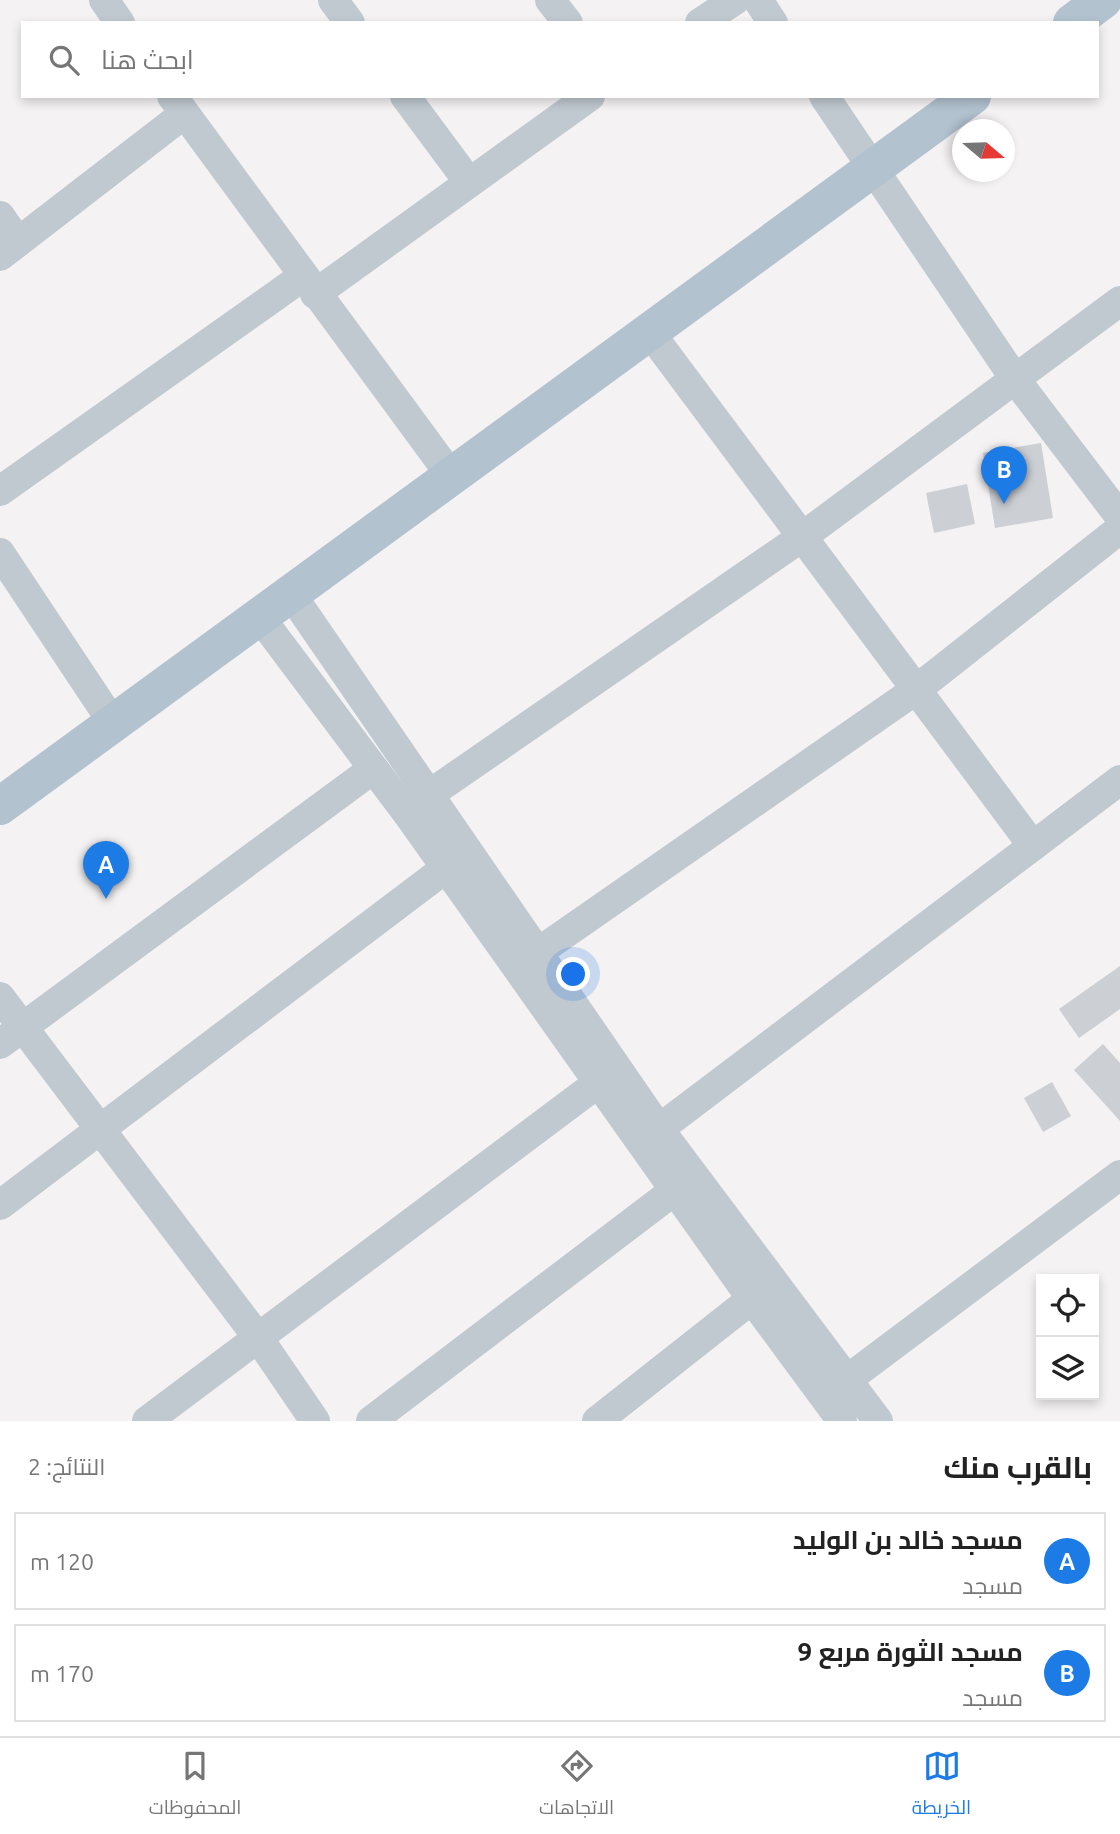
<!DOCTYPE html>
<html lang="ar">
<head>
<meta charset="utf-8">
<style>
	body { margin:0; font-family:Ubuntu,Cairo,sans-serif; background:#f2f2f2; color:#222; direction:rtl }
	.controls { position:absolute; right:21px; bottom:21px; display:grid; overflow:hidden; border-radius:0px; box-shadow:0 4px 10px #0003 }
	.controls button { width:63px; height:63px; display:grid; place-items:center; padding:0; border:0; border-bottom:2px solid #e0e0e0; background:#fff; color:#222; font:35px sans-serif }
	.compass { position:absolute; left:952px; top:119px; width:63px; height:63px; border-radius:50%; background:#fff; box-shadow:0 4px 10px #0003; rotate:109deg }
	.you { position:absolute; left:574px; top:975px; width:24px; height:24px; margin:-18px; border:5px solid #fff; border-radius:50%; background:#1a73e8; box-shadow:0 0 0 10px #1a73e833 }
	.badge { display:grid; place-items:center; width:46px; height:46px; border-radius:50%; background:#1c7be4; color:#fff; font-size:23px; font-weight:700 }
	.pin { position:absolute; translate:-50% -58px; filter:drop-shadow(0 2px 4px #0008) }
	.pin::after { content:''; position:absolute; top:37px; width:24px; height:21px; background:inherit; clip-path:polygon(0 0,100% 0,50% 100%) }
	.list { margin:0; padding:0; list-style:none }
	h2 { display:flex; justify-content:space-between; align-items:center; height:91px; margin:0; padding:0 28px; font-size:30px }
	h2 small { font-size:23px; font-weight:400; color:#767676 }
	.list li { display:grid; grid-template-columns:46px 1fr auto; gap:21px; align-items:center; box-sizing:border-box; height:98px; margin:0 14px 14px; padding:0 14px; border:2px solid #e0e0e0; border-radius:0px }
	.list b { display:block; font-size:26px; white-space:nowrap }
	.list p { margin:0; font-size:23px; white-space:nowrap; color:#767676 }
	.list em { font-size:23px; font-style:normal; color:#767676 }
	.icon { flex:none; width:38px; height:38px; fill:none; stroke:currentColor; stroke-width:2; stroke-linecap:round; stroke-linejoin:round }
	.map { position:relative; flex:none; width:1120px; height:1421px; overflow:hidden; direction:ltr }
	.search { position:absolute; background:#fff; box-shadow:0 4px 10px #0003; left:21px; right:21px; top:21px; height:77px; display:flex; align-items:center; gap:18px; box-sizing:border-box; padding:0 24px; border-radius:0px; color:#767676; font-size:26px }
	.sheet { height:315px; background:#fff }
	nav { display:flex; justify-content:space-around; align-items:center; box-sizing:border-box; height:98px; border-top:2px solid #e0e0e0; background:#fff; font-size:19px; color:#767676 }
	nav a { display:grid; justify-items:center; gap:4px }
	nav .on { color:#1c7be4 }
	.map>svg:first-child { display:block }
	.building { fill:#cccfd4 }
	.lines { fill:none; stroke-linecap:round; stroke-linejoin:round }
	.minor { stroke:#c0c9d0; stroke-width:30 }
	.major { stroke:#b2c2cf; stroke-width:38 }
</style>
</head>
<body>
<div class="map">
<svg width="1120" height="1421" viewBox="0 0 1120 1421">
	<rect width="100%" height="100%" fill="#f4f2f2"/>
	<g class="building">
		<path d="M1041,443L1053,518L995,528L983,453Z"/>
		<path d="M967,484L975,524L934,533L926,493Z"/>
		<path d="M1120,966V1009L1079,1038L1059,1009Z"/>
		<path d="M1103,1044L1120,1063V1121L1074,1070Z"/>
		<path d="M1052,1082L1071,1116L1043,1132L1024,1098Z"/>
	</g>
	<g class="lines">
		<g class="minor">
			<path d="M104,0L120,23"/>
			<path d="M333,0L350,23"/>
			<path d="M550,0L568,23"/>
			<path d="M758,0L773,23"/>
			<path d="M700,23L735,0"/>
			<path d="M172,96L452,477"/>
			<path d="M405,96L468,181"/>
			<path d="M824,96L1015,379L1120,517"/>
			<path d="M0,216L18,242"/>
			<path d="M0,256L184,114"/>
			<path d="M315,294L590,96"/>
			<path d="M651,334L1033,846"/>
			<path d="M0,491L302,277"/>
			<path d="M0,553L113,723"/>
			<path d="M291,594L659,1129L878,1421"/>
			<path d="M259,616L410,817L752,1299L842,1421"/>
			<path d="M427,796L802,537L1120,301"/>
			<path d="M537,953L917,689L1120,529"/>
			<path d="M0,997L259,1339L315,1421"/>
			<path d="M0,1044L373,769"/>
			<path d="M659,1129L1120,780"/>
			<path d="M0,1205L446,868"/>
			<path d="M848,1379L1120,1175"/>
			<path d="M147,1421L598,1083"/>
			<path d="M371,1421L675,1190"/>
			<path d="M597,1421L767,1287"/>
		</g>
		<g class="major">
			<path d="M1072,23L1103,0"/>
			<path d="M0,806L972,96"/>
		</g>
	</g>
</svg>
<div class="controls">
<button><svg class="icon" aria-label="locate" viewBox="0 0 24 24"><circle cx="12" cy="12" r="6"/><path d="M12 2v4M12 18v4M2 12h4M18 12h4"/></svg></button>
<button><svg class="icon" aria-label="layers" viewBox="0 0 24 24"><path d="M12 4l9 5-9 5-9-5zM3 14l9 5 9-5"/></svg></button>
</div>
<svg class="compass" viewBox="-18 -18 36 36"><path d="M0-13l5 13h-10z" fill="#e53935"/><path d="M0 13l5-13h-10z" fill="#767676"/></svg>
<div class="you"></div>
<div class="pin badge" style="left:106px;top:899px">A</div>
<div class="pin badge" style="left:1004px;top:504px">B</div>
<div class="search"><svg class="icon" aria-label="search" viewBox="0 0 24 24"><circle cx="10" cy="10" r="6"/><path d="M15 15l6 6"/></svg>ابحث هنا</div>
</div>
<section class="sheet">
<h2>بالقرب منك<small>النتائج: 2</small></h2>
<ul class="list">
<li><span class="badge">A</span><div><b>مسجد خالد بن الوليد</b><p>مسجد</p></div><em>120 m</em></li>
<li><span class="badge">B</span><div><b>مسجد الثورة مربع 9</b><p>مسجد</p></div><em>170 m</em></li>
</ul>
</section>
<nav>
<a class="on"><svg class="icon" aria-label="map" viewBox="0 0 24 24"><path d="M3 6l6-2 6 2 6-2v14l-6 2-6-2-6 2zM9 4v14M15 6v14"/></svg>الخريطة</a>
<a><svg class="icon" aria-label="directions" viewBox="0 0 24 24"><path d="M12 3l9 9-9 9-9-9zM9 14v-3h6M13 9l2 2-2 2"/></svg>الاتجاهات</a>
<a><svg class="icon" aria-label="saved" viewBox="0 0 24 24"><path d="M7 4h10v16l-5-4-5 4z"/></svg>المحفوظات</a>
</nav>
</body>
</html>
